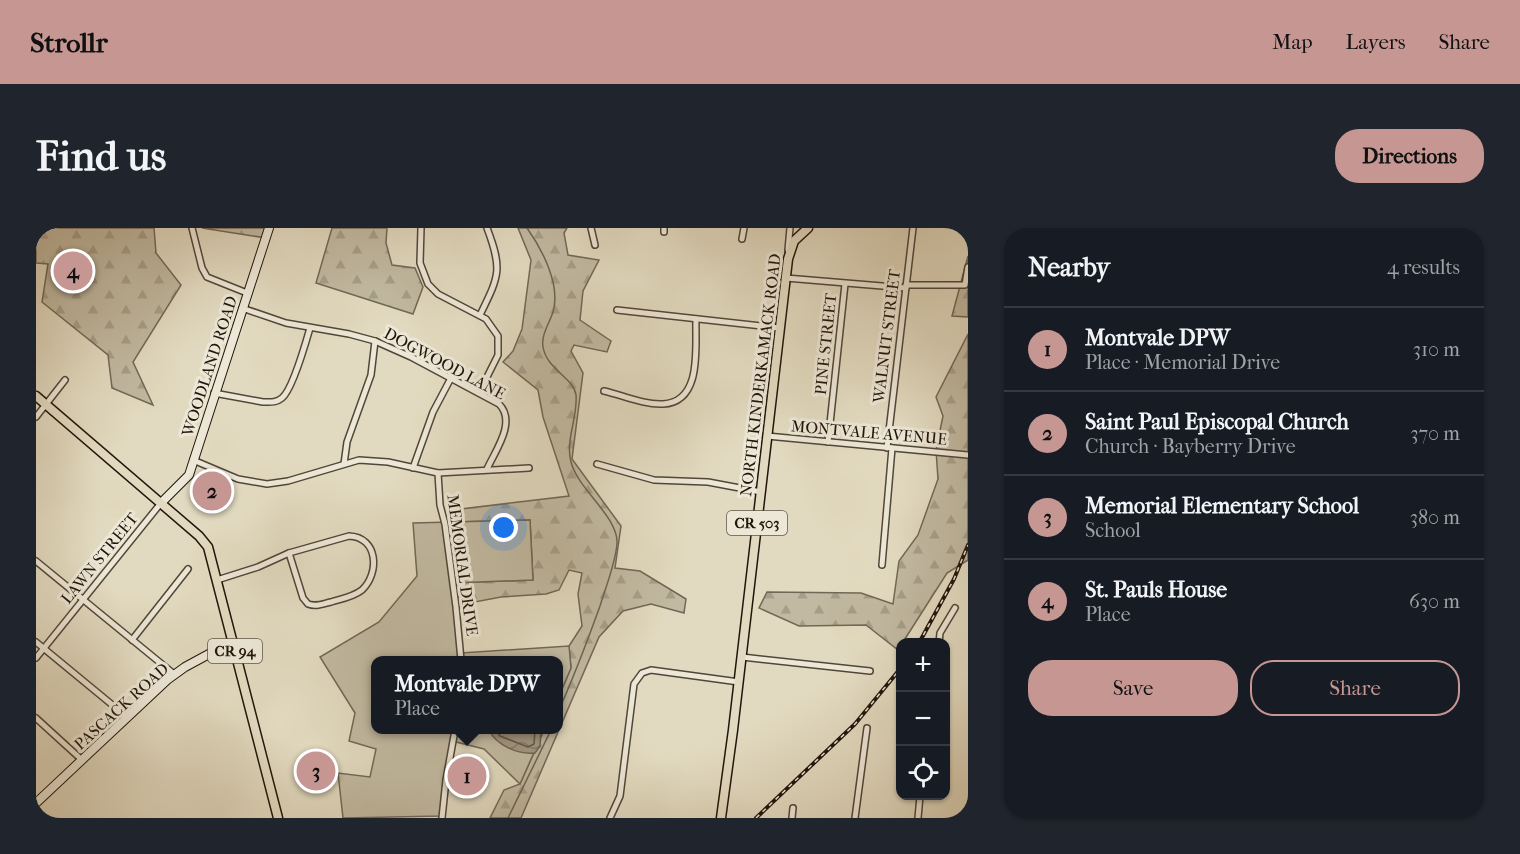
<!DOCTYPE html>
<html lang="en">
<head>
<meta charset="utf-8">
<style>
	body { margin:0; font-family:"IM FELL French Canon",serif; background:#20242c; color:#f1f3f6 }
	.controls { position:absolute; right:18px; bottom:18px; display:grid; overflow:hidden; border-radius:12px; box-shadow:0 2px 4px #0004 }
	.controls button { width:54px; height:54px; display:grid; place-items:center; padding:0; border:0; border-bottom:2px solid #363941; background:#171b24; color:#f1f3f6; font:30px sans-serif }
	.you { position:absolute; left:468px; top:300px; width:21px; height:21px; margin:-15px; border:4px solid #fff; border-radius:50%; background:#1a73e8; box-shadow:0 0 0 9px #1a73e833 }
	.badge { display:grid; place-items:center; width:39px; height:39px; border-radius:50%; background:#c59692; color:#111; font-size:20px; font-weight:700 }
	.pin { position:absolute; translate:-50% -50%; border:3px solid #fff; box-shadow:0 2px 6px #0006 }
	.popup { position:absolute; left:335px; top:428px; width:192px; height:78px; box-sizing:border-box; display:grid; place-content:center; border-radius:12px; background:#171b24; filter:drop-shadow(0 2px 4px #0005); font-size:20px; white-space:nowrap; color:#9ea1a6 }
	.popup b { font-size:22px; color:#f1f3f6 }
	.popup::after { content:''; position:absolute; left:50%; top:100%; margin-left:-12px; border:12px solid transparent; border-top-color:#171b24 }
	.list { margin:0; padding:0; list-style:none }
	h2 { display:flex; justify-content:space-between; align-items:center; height:78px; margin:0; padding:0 24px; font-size:26px }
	h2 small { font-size:20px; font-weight:400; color:#9ea1a6 }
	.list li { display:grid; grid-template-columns:39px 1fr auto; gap:18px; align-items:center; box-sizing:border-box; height:84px; padding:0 24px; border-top:2px solid #363941 }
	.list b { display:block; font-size:22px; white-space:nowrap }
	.list p { margin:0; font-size:20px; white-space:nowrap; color:#9ea1a6 }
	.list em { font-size:20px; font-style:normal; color:#9ea1a6 }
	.actions { display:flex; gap:12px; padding:18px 24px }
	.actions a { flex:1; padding:14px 0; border:2px solid #c59692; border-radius:24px; text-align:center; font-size:21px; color:#c59692 }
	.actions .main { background:#c59692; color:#111 }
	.icon { flex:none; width:33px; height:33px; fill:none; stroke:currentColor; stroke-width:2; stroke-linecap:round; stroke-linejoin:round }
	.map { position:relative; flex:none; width:932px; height:590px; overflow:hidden; border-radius:24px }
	header { display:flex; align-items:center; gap:36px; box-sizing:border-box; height:84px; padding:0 30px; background:#c59692; color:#111 }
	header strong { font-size:28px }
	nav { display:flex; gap:33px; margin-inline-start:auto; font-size:21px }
	.intro { display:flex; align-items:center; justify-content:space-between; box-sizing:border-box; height:144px; padding:0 36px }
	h1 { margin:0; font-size:42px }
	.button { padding:15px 27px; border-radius:24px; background:#c59692; color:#111; font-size:21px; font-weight:700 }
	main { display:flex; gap:36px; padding:0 36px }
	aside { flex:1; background:#171b24; border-radius:24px; box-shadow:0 2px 4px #0004 }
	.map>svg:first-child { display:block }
	.forest { fill:url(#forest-firs); stroke:#726756; stroke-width:1.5 }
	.park { fill:#c1b9a1; stroke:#726756; stroke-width:1.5 }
	.water { fill:url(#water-waves); stroke:#6e6352; stroke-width:1.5 }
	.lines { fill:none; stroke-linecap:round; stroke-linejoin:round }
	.shore { stroke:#625646; stroke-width:1.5 }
	.stream { stroke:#6e6352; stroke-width:1.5 }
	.street-casing { stroke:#524638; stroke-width:8 }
	.secondary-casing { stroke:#22150b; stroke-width:10 }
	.primary-casing { stroke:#22150b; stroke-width:11 }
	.street { stroke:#ece7d6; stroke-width:5 }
	.secondary { stroke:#ece7d6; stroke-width:8 }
	.primary { stroke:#e2dac0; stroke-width:8 }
	.rail-casing { stroke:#22150b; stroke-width:4 }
	.rail { stroke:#ece7d6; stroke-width:1.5; stroke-dasharray:4.5; stroke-linecap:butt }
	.labels { text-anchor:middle; stroke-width:6; stroke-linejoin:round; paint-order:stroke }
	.shield { fill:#ece7d6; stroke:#5f5448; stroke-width:1.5 }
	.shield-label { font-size:15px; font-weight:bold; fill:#22150b }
	.street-label { font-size:16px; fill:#22150b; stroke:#ece7d6 }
</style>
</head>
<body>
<header>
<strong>Strollr</strong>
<nav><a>Map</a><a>Layers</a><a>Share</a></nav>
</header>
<div class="intro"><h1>Find us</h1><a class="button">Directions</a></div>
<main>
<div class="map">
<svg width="932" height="590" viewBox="0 0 932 590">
	<defs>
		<pattern id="forest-firs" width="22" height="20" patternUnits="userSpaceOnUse" patternTransform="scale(1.5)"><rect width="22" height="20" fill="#c1b9a1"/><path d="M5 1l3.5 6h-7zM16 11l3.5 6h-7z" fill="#a69e89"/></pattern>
		<pattern id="water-waves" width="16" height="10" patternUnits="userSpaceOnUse" patternTransform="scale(1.5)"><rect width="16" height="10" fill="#a19782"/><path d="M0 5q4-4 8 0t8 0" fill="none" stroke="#837a69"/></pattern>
	</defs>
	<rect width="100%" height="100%" fill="#e2dac0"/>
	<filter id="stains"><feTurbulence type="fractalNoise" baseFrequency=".00333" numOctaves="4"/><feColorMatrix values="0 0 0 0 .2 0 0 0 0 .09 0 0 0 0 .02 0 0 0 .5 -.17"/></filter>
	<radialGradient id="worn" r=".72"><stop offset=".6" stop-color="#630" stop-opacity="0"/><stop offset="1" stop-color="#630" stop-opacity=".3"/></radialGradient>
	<g class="forest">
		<path d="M0,0H118L120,25L145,57L97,134L117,177L76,160L72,127L6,74L12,36L0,35Z"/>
		<path d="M166,0H234L230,10Z"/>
		<path d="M296,0H351L350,15L356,37L379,40L387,59L377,86L280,55Z"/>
		<path d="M482,0H531L528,5L532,27L563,32L547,63L544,92L575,113L571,124L538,117L535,123L547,145L536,231L585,298L579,340L604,343L650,371L648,385L615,376L587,383L563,409L485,590H454L468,562L484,556L508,502H522L523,468L535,440L533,418L546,398L542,366L546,345L533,342L523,362L510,366L465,369L423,377L418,355L497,352L494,292L419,294L417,282L533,268L507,189L502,162L467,134L477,123L486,101L495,32Z"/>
		<path d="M932,28V89L916,88Z"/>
		<path d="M932,106V332L911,345L867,414L864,415L862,422L830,397L763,398L723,380L731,364L825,365L857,376L863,333L882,307L902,251L900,222L907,188L900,169Z"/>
	</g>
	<path class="park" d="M494,292L497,352L418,355L425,425L533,418L535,440L523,468L522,432H340V502H508L484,556L448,521L416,513L406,588L307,590L302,545L334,549L340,521L313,513L319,485L284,429L343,394L381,348L377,295Z"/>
	<path class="water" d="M453,502H505L504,518L499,525C482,527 460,517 453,502Z"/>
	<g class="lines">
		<path class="shore" d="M460,502L464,508L492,519L498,516L499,502"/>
		<g class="stream">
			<path d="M491,0C506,21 525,57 517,84C513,96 505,107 507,119C511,142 538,150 540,167C542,189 529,213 535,234C542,262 583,289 581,316C579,337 570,358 564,378C551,414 538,449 522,484"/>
			<path d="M472,590L515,502"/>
		</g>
		<g class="street-casing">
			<g id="street">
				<path d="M156,0L166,40L171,49L211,65"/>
				<path d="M385,0L384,35L392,56L402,66L450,91L462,108V127L443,165"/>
				<path d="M555,0L559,17"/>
				<path d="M628,4V0"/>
				<path d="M706,11L708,0"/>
				<path d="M752,22L754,0"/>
				<path d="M750,50L870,60"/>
				<path d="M870,57H929L932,39"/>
				<path d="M206,80L250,95L313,106L339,113L375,129L463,176C481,194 459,223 451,241"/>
				<path d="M581,82L744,100"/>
				<path d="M444,87C463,48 467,42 451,0"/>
				<path d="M568,163C586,167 608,177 627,176C667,174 659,118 660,91"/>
				<path d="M178,165L227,174C234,174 240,175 246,170C256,162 270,114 274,100"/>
				<path d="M0,189L29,152"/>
				<path d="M731,208L932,227"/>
				<path d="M792,214L809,56"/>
				<path d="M851,220L877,0"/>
				<path d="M157,232L202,251L231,256L252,253L323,232L352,234L402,245L493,240"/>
				<path d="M308,236L311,214L335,147L339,113"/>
				<path d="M561,236L618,252L672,254L725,264"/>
				<path d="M377,240L397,184L415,150"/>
				<path d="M402,245L404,277L409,296L420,379L425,432"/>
				<path d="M313,308C342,309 344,345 326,362C317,369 305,371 295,374C286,376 280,379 272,376L267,370L253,325Z"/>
				<path d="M0,333L138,446"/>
				<path d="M846,337L856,220"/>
				<path d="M181,352L222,339L253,325"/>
				<path d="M96,412L152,341"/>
				<path d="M0,414L91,489"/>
				<path d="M903,415L904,405L919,380"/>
				<path d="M706,429L834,443"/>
				<path d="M0,430L125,275"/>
				<path d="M0,490L46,532"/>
				<path d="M406,590L410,552L419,502"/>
				<path d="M574,590L584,568L598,456L606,445L615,442L703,454"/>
				<path d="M756,590L757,580"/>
				<path d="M819,590L831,500"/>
				<path d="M882,590L884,568"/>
			</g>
		</g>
		<g class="secondary-casing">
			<g id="secondary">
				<path d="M125,275L153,247L233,0"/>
				<path d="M0,575L131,452L149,439L197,413"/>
			</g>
		</g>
		<g class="primary-casing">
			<g id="primary">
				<path d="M0,168L163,308L172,319L242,590"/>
				<path d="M685,590L697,502L752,31L758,13L772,0"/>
			</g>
		</g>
		<use href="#street" class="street"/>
		<use href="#secondary" class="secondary"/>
		<use href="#primary" class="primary"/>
		<g class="rail-casing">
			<g id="rail">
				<path d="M883,415L918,351L932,317"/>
				<path d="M720,590L819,496L864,441"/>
			</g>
		</g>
		<use href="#rail" class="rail"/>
	</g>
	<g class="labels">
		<g class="shield">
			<rect x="691" y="283" width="60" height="24" rx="4.5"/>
			<rect x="172" y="411" width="54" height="24" rx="4.5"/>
		</g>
		<g class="shield-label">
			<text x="721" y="300">CR 503</text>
			<text x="199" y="428">CR 94</text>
		</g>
		<g class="street-label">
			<text transform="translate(850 108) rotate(-83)" y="6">WALNUT STREET</text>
			<text transform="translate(789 116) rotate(-84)" y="6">PINE STREET</text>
			<text transform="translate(409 135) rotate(28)" y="6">DOGWOOD LANE</text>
			<text transform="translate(173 138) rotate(-72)" y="6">WOODLAND ROAD</text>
			<text transform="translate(724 147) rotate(-83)" y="6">NORTH KINDERKAMACK ROAD</text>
			<text transform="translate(833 204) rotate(5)" y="6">MONTVALE AVENUE</text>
			<text transform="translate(63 330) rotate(-51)" y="6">LAWN STREET</text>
			<text transform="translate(427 337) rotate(82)" y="6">MEMORIAL DRIVE</text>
			<text transform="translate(85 478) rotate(-42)" y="6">PASCACK ROAD</text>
		</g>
	</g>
	<rect width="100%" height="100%" filter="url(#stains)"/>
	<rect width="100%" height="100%" fill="url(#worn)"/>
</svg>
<div class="controls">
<button>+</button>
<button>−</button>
<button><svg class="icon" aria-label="locate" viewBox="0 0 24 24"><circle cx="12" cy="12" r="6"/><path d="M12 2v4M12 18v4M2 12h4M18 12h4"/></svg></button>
</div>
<div class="you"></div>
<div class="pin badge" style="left:431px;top:548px">1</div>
<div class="popup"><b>Montvale DPW</b>Place</div>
<div class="pin badge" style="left:176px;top:263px">2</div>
<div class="pin badge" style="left:280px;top:543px">3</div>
<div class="pin badge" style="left:37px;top:43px">4</div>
</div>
<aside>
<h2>Nearby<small>4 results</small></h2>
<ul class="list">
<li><span class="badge">1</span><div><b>Montvale DPW</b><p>Place · Memorial Drive</p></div><em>310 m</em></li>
<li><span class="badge">2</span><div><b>Saint Paul Episcopal Church</b><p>Church · Bayberry Drive</p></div><em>370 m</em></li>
<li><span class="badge">3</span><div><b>Memorial Elementary School</b><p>School</p></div><em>380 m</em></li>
<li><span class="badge">4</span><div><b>St. Pauls House</b><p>Place</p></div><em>630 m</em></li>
</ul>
<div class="actions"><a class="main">Save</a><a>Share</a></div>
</aside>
</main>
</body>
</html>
